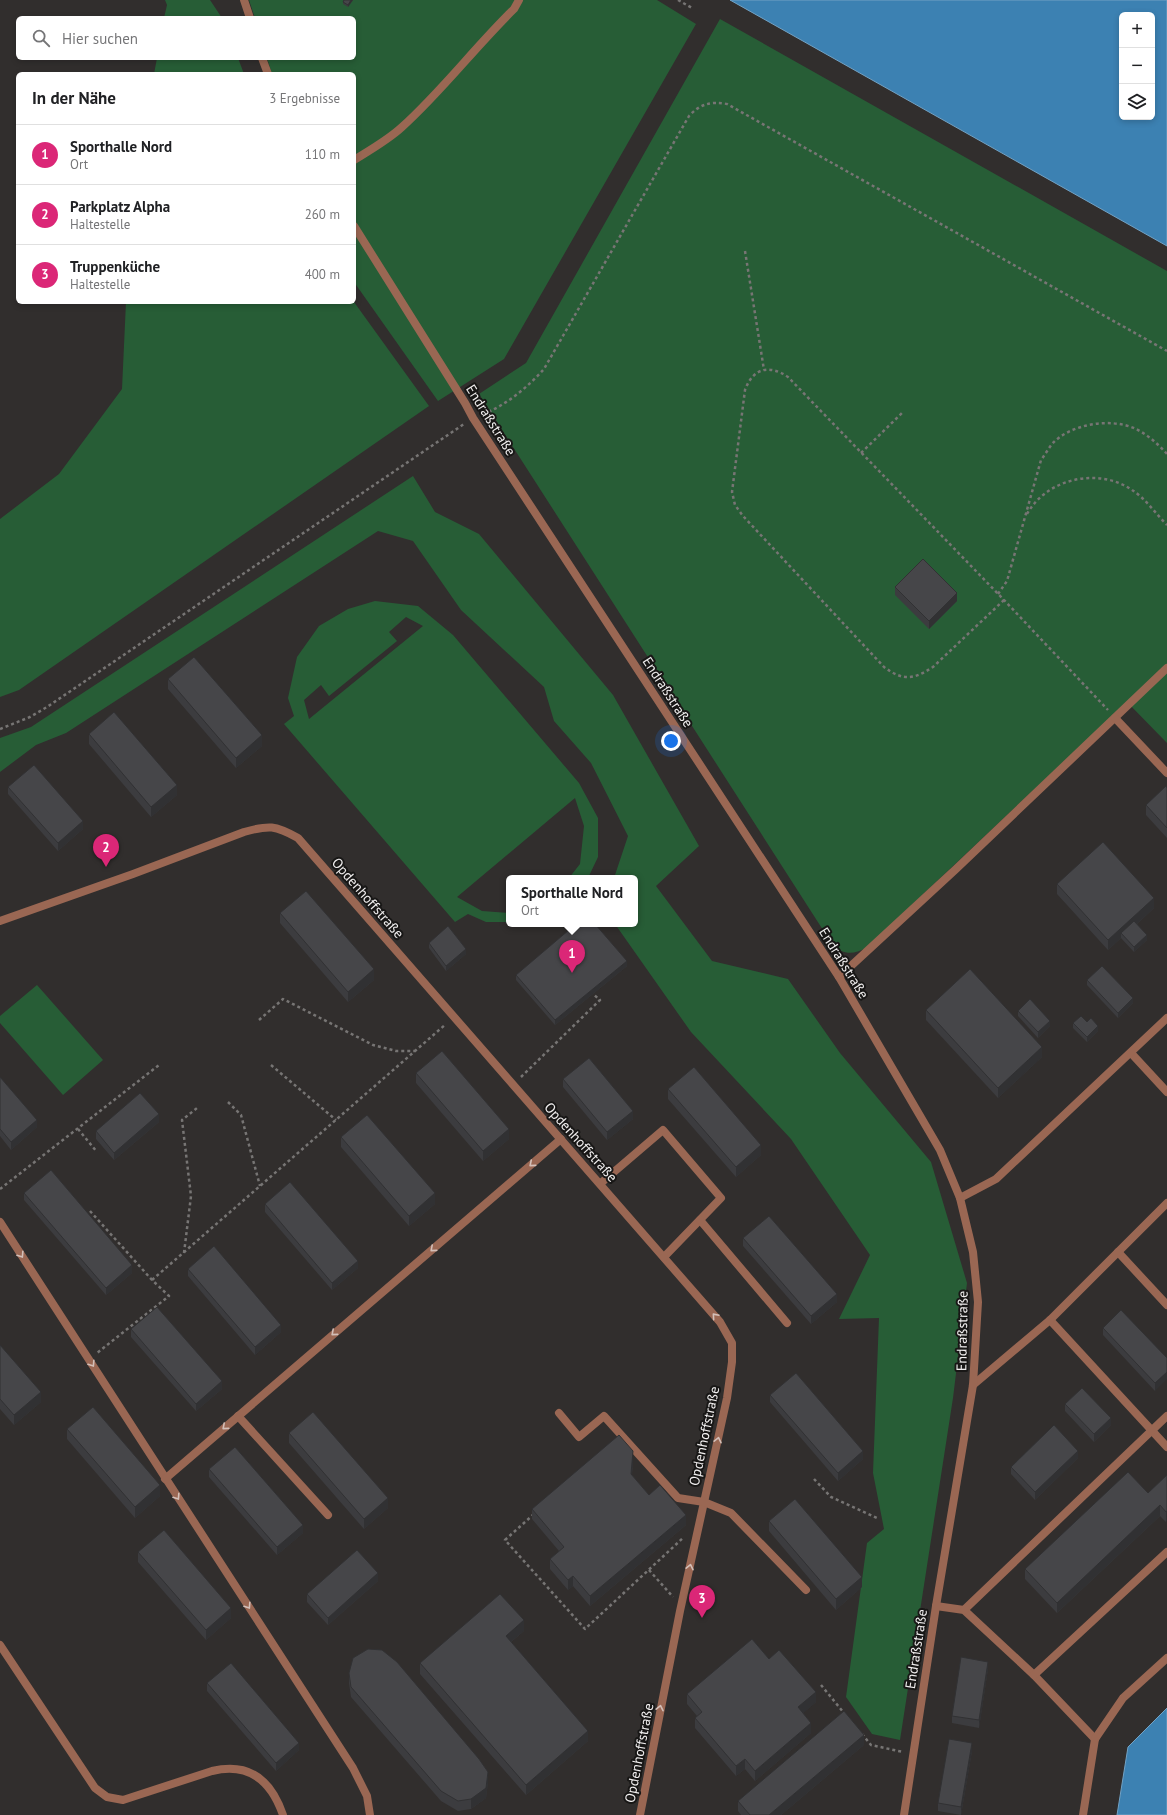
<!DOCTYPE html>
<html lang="de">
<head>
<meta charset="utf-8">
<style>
	body { margin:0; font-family:"PT Sans",sans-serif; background:#f2f2f2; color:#202124 }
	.controls { position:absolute; right:12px; top:12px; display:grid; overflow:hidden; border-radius:6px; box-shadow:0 2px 6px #0003 }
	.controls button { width:36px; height:36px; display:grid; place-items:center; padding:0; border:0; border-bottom:1px solid #e0e0e0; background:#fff; color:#202124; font:20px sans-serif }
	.you { position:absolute; left:671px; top:741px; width:14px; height:14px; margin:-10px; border:3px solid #fff; border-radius:50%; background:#1a73e8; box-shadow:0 0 0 6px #1a73e833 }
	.badge { display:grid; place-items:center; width:26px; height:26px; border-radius:50%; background:#db2777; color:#fff; font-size:13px; font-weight:700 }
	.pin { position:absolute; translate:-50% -33px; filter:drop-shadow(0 1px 2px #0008) }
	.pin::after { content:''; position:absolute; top:21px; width:14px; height:12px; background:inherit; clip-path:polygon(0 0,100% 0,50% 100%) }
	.popup { position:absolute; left:506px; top:875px; width:132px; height:52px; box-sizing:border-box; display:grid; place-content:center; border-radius:6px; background:#fff; filter:drop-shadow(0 1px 3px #0005); font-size:13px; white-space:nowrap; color:#757577 }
	.popup b { font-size:15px; color:#202124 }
	.popup::after { content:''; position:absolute; left:50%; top:100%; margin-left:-8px; border:8px solid transparent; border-top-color:#fff }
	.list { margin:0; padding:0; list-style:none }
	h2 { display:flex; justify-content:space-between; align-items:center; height:52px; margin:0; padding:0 16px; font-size:17px }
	h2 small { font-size:13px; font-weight:400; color:#757577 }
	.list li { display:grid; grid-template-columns:26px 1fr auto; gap:12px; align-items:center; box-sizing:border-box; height:60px; padding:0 16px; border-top:1px solid #e0e0e0 }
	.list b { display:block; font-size:15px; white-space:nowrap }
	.list p { margin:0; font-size:13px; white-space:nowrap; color:#757577 }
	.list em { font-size:13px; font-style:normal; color:#757577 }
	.icon { flex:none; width:22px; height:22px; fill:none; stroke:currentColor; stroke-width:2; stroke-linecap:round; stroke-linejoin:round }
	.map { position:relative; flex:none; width:1167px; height:1815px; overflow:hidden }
	.search { position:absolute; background:#fff; box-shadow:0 2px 6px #0003; left:16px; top:16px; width:340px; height:44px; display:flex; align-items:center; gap:10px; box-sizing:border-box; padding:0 14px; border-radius:6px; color:#757577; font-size:15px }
	.panel { position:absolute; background:#fff; box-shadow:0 2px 6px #0003; left:16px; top:72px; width:340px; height:232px; border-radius:6px }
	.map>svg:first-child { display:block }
	.green { fill:#275d36; fill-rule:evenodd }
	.water { fill:#3c81b2; stroke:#72a2c4; fill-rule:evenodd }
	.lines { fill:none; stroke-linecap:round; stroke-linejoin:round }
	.path { stroke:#777574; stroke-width:2.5; stroke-dasharray:3 3; stroke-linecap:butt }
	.service { stroke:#9a6753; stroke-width:8 }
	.minor { stroke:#9a6753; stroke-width:8 }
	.wall { fill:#3c3c3f }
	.shaded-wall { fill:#313133 }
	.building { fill:#464649; stroke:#313133 }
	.oneway { stroke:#d3bfb8 }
	.labels { text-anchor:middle; stroke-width:4; stroke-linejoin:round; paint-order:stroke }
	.street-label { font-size:14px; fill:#f1efef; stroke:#181716 }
</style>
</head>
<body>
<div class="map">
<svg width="1167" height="1815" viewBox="0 0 1167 1815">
	<rect width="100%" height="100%" fill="#312e2d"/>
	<g class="green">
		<path d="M165,0H210L222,18H164L167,5Z"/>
		<path d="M249,0H657L696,24L504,359L438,401L354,282V74H272L267,58H354V18H255Z"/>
		<path d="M720,19L1167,271V743L1127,702L866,948C853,955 843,955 832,944L479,394L526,363Z"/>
		<path d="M157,58H238L244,74H154Z"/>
		<path d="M126,302H354L429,406L19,690L0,697V519L59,474L122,389Z"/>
		<path d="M413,476L435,512L479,534L613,695L699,846L656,886L712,961L788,979L840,1053L931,1162L967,1283L953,1398L900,1740L872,1734L846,1697L867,1543L884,1529L873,1473L879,1318L839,1319L870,1255L791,1139L691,1032L615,924H635V878H614L628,836L591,763L554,721L544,687L461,610L413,541L378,531L66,733L36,745L0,772V738L31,727Z"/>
		<path d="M375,601L418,606L453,635L579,783L598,818V857L588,878H569L580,864L584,826L575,798L457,897L482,911L509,913V922H486L468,914L455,922L284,724L294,716L288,698L297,657L319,626L348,609ZM406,617L423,626L309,719L304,700L321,685L329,696L397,641L389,632Z"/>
		<path d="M37,985L103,1060L63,1095L0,1023V1016Z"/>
	</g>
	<g class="water">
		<path d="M730,0H1167V246ZM1122,15H1152V117H1122Z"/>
		<path d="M1167,1708V1815H1117L1128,1747Z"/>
	</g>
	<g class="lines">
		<g class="path">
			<path d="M678,0L692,8"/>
			<path d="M745,251L764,370"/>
			<path d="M483,414C505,406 528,387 544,369L689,116C700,104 711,101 727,104L1167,351"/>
			<path d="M861,453L902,413"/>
			<path d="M1027,514C1047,478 1099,467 1132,490C1145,498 1156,514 1167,525"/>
			<path d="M998,594L1007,581L1041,460C1045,455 1048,449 1052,444C1070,424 1111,417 1136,429C1148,435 1158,444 1167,454"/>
			<path d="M1004,600L933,667C913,680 903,681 884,667L743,516L735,505L732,492L745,390C753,368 769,364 788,377L1004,600L1108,710"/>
			<path d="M0,729L30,717L47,707L464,424"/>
			<path d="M259,1020L283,999L373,1045L396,1051H415"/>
			<path d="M271,1065L336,1120"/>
			<path d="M521,1077L600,1000L593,994"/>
			<path d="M228,1102L241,1115L260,1186"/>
			<path d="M78,1129L97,1152"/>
			<path d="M0,1189L159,1065"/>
			<path d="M90,1211L152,1280L169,1296L97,1353"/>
			<path d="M184,1253L191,1196L182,1120L197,1108"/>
			<path d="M152,1280L446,1024"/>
			<path d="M814,1479L831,1497L877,1518"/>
			<path d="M534,1514L505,1540L585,1629L684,1537"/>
			<path d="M649,1570L673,1597"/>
			<path d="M821,1685L844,1713"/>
			<path d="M862,1734L871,1745L903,1752"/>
		</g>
		<g class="service">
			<path d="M244,0L250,18"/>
			<path d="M262,58L268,74"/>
			<path d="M354,160C370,150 388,140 402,127C442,91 475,47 514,9L519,0"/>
			<path d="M354,226L465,403L473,418L839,977L956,869L1167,668"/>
			<path d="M1115,718L1167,773"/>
			<path d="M0,921L133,874L244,832C269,825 275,825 298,838L720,1322L732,1343V1362L727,1398L680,1611L640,1815"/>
			<path d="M1131,1053L1167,1092"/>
			<path d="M601,1183L663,1130L721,1198L664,1257"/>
			<path d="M960,1198L996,1179L1167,1018"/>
			<path d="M700,1220L787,1323"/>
			<path d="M0,1222L353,1768L367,1796L370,1815"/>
			<path d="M1118,1252L1167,1305"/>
			<path d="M1050,1320L1167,1447"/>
			<path d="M973,1385L1050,1320L1167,1203"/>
			<path d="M559,1413L579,1437L604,1416L678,1498L704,1502L731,1513L806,1590"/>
			<path d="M238,1416L328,1515"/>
			<path d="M165,1479L561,1139"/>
			<path d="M936,1606L964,1610L1034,1675L1095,1739"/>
			<path d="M964,1610L1167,1416"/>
			<path d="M0,1645L95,1788L107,1797L123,1800L212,1771C249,1762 271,1780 283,1815"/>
			<path d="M1034,1675L1167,1552"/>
			<path d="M1083,1815L1095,1739L1123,1698L1167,1658"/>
		</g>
		<path class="minor" d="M839,977L940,1150L960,1198L973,1252L978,1302L973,1385L936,1606L904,1815"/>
	</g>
	<g class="wall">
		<path d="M353,0L348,7L343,4V2Z"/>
		<path d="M895,587L957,601L929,629L895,595Z"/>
		<path d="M168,679L262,746L236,768L168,689Z"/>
		<path d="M89,734L177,795L151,817L89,744Z"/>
		<path d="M8,787L83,829L58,851L8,794Z"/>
		<path d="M1167,788V838L1146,815V805Z"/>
		<path d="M1057,884L1154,908L1137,924L1147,940L1134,952L1121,938L1108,950L1057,894Z"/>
		<path d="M280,913L374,980L348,1002L280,923Z"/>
		<path d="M429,943L466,954L446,971L429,948Z"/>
		<path d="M627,966L555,1025L516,980V975Z"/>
		<path d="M1087,980L1133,1003L1118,1018L1087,985Z"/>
		<path d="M926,1010L1042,1057L998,1098L926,1020Z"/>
		<path d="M1018,1011L1050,1026L1038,1038L1018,1016Z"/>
		<path d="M1073,1023L1098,1031L1087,1042L1073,1028Z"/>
		<path d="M416,1073L509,1139L483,1161L416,1083Z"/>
		<path d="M0,1077L37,1127L11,1150L0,1136Z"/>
		<path d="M563,1079L633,1119L607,1140L563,1087Z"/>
		<path d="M668,1089L761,1155L736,1177L668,1099Z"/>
		<path d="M159,1122L114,1160L96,1139V1131Z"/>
		<path d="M341,1137L435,1204L409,1226L341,1147Z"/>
		<path d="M24,1193L132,1273L106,1295L24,1200Z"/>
		<path d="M265,1204L358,1268L332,1290L265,1212Z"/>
		<path d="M743,1238L837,1302L811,1324L743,1246Z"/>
		<path d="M188,1269L281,1332L255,1355L188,1276Z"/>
		<path d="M1103,1328L1167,1358L1155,1391L1103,1335Z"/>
		<path d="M131,1329L222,1389L196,1411L131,1337Z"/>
		<path d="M0,1345L41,1402L14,1425L0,1409Z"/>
		<path d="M770,1395L863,1459L838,1481L770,1402Z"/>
		<path d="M1065,1404L1111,1425L1094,1442L1065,1411Z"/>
		<path d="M67,1429L160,1496L135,1518L67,1439Z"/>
		<path d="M289,1433L388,1508L364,1529L289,1443Z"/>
		<path d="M1078,1458L1035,1500L1011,1474V1467Z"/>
		<path d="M633,1462L632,1475L649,1495L686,1525L590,1606L573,1586L568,1590L550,1569V1559L559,1551L532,1519V1509Z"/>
		<path d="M209,1469L303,1533L277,1555L209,1477Z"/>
		<path d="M1167,1475L1166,1522L1160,1516L1057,1613L1025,1579V1569L1148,1493Z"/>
		<path d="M769,1521L862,1587L836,1610L769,1531Z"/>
		<path d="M138,1552L231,1618L206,1640L138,1562Z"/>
		<path d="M378,1581L328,1625L307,1602V1594Z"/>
		<path d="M524,1631L511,1642L588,1741L526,1795L420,1674V1663Z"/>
		<path d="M769,1659L816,1702L803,1713L811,1733L755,1781L745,1769L736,1776L695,1728V1718L697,1716L687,1704V1694Z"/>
		<path d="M988,1669L979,1728L952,1723V1716Z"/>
		<path d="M349,1673L488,1782L486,1798L471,1809L458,1811L441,1801L351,1697L349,1683Z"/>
		<path d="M207,1683L299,1750L276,1771L207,1691Z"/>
		<path d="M864,1745L781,1815H741L738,1811V1801Z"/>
		<path d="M972,1751L961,1815L938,1811V1803Z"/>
	</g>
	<g class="shaded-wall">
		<path d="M351,0H353L348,7V5Z"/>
		<path d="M957,593V601L929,629V621Z"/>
		<path d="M262,735V746L236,768V758Z"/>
		<path d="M177,785V795L151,817V807Z"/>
		<path d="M83,821V829L58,851V843Z"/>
		<path d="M1154,898V908L1124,936L1121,933V938L1108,950V940Z"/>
		<path d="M1147,935V940L1134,952V947Z"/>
		<path d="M466,949V954L446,971V966Z"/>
		<path d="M627,961V966L555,1025V1020Z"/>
		<path d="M374,969V980L348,1002V992Z"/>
		<path d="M1133,998V1003L1118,1018V1013Z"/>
		<path d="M1050,1021V1026L1038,1038V1032Z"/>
		<path d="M1098,1026V1031L1087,1042V1037Z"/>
		<path d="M1042,1047V1057L998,1098V1088Z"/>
		<path d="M633,1111V1119L607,1140V1132Z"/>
		<path d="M159,1114V1122L114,1160V1153Z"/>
		<path d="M37,1120V1127L11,1150V1142Z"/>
		<path d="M509,1129V1139L483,1161V1151Z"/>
		<path d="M761,1145V1155L736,1177V1167Z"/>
		<path d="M435,1193V1204L409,1226V1216Z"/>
		<path d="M358,1261V1268L332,1290V1283Z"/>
		<path d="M132,1265V1273L106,1295V1288Z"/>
		<path d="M837,1294V1302L811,1324V1316Z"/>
		<path d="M281,1325V1332L255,1355V1347Z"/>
		<path d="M1167,1372V1379L1155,1391V1383Z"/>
		<path d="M222,1381V1389L196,1411V1404Z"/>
		<path d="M41,1392V1402L14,1425V1415Z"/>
		<path d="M1111,1418V1425L1094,1442V1434Z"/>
		<path d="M633,1451V1462L631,1484V1474Z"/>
		<path d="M863,1451V1459L838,1481V1473Z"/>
		<path d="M1078,1451V1458L1035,1500V1492Z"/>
		<path d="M160,1485V1496L135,1518V1507Z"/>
		<path d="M388,1498V1508L364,1529V1519Z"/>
		<path d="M1160,1505V1516L1057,1613V1603Z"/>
		<path d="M1167,1511V1521L1166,1522V1512Z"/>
		<path d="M686,1515V1525L590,1606V1596Z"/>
		<path d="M303,1525V1533L277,1555V1547Z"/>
		<path d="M378,1573V1581L328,1625V1618Z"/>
		<path d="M573,1576V1586L568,1590V1580Z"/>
		<path d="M862,1577V1587L836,1610V1599Z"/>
		<path d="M231,1608V1618L206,1640V1630Z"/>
		<path d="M524,1620V1631L506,1646V1636Z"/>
		<path d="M988,1662V1669L979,1728V1720Z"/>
		<path d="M816,1692V1702L798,1718V1707Z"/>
		<path d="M811,1723V1733L755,1781V1771Z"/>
		<path d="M588,1731V1741L526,1795V1785Z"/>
		<path d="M864,1735V1745L781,1815H769Z"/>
		<path d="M299,1743V1750L276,1771V1763Z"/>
		<path d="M972,1743V1751L961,1815V1807Z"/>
		<path d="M745,1759V1769L736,1776V1766Z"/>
		<path d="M488,1772V1782L486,1798L471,1809V1799Z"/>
	</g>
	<g class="building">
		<path d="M344,0H351L348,5L343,2Z"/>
		<path d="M923,559L957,593L929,621L895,587Z"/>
		<path d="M194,657L262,735L236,758L168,679Z"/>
		<path d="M114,712L177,785L151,807L89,734Z"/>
		<path d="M34,765L83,821L58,843L8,787Z"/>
		<path d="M1166,786L1167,788V828L1146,805Z"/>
		<path d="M1103,842L1154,898L1108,940L1057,884Z"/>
		<path d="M306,891L374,969L348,992L280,913Z"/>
		<path d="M1134,921L1147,935L1134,947L1121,933Z"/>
		<path d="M576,924H595L627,961L555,1020L516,975Z"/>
		<path d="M448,926L466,949L446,966L429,943Z"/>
		<path d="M1102,966L1133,998L1118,1013L1087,980Z"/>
		<path d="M970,969L1042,1047L998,1088L926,1010Z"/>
		<path d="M1030,999L1050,1021L1038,1032L1018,1011Z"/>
		<path d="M1081,1016L1087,1022L1091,1018L1098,1026L1087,1037L1073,1023Z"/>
		<path d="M442,1051L509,1129L483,1151L416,1073Z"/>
		<path d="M589,1058L633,1111L607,1132L563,1079Z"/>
		<path d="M694,1067L761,1145L736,1167L668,1089Z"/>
		<path d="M0,1077L37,1120L11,1142L0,1129Z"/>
		<path d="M140,1093L159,1114L114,1153L96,1131Z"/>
		<path d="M367,1115L435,1193L409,1216L341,1137Z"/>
		<path d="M51,1170L132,1265L106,1288L24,1193Z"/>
		<path d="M290,1182L358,1261L332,1283L265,1204Z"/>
		<path d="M769,1216L837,1294L811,1316L743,1238Z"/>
		<path d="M214,1246L281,1325L255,1347L188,1269Z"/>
		<path d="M157,1307L222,1381L196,1404L131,1329Z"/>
		<path d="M1121,1310L1167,1358V1372L1155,1383L1103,1328Z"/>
		<path d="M0,1345L41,1392L14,1415L0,1399Z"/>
		<path d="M796,1373L863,1451L838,1473L770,1395Z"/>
		<path d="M1082,1388L1111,1418L1094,1434L1065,1404Z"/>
		<path d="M93,1407L160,1485L135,1507L67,1429Z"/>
		<path d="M313,1412L388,1498L364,1519L289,1433Z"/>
		<path d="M1054,1425L1078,1451L1035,1492L1011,1467Z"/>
		<path d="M619,1435L633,1451L631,1474L649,1495L660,1485L686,1515L590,1596L573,1576L568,1580L550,1559L564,1547L532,1509Z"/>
		<path d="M235,1447L303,1525L277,1547L209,1469Z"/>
		<path d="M1128,1472L1148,1493L1167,1475V1511L1166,1512L1160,1505L1057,1603L1025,1569Z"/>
		<path d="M795,1499L862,1577L836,1599L769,1521Z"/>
		<path d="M164,1530L231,1608L206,1630L138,1552Z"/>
		<path d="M357,1550L378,1573L328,1618L307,1594Z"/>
		<path d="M500,1594L524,1620L506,1636L588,1731L526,1785L420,1663Z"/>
		<path d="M752,1639L769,1659L779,1650L816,1692L798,1707L811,1723L755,1771L745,1759L736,1766L695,1718L702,1712L687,1694Z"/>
		<path d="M368,1649L382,1650L397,1662L479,1759L488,1772L486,1788L471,1799L458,1801L441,1791L351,1687L349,1673L353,1658Z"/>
		<path d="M961,1657L988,1662L979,1720L952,1716Z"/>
		<path d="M231,1663L299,1743L276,1763L207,1683Z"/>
		<path d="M844,1711L864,1735L769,1815H750L738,1801Z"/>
		<path d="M949,1739L972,1743L961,1807L938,1803Z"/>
	</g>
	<defs><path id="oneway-chevron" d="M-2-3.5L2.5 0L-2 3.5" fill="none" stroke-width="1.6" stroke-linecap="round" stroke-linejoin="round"/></defs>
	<g class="oneway">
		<use href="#oneway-chevron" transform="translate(532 1164) rotate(140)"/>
		<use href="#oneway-chevron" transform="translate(433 1249) rotate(139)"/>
		<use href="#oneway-chevron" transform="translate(21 1255) rotate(57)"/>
		<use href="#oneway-chevron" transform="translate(715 1316) rotate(-131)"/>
		<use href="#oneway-chevron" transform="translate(334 1333) rotate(139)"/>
		<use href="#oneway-chevron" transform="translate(92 1364) rotate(57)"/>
		<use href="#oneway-chevron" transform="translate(225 1427) rotate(139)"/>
		<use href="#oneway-chevron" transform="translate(718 1440) rotate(-78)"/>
		<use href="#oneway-chevron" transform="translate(177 1497) rotate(57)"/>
		<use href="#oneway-chevron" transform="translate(690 1567) rotate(-78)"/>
		<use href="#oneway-chevron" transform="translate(248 1606) rotate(57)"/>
		<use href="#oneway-chevron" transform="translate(660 1708) rotate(-78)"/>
	</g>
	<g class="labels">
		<g class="street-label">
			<text transform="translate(491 420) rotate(58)" y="5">Endraßstraße</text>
			<text transform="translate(668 692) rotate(57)" y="5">Endraßstraße</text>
			<text transform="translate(368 898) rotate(49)" y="5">Opdenhoffstraße</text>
			<text transform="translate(844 963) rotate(58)" y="5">Endraßstraße</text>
			<text transform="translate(581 1142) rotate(48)" y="5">Opdenhoffstraße</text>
			<text transform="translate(962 1331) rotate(-89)" y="5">Endraßstraße</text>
			<text transform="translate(704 1436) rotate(-78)" y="5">Opdenhoffstraße</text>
			<text transform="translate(916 1649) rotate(-81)" y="5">Endraßstraße</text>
			<text transform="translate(639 1753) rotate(-79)" y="5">Opdenhoffstraße</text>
		</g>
	</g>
</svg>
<div class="controls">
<button>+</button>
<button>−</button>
<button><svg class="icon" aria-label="layers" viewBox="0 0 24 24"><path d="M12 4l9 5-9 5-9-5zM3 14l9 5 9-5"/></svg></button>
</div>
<div class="you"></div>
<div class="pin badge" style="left:572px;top:973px">1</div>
<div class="popup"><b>Sporthalle Nord</b>Ort</div>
<div class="pin badge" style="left:106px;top:867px">2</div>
<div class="pin badge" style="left:702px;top:1618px">3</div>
<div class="search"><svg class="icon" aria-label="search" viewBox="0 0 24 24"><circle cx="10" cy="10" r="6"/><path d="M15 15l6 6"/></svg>Hier suchen</div>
<section class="panel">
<h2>In der Nähe<small>3 Ergebnisse</small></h2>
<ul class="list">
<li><span class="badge">1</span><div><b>Sporthalle Nord</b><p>Ort</p></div><em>110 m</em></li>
<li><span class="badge">2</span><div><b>Parkplatz Alpha</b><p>Haltestelle</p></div><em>260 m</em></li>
<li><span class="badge">3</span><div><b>Truppenküche</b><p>Haltestelle</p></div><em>400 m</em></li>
</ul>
</section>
</div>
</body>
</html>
